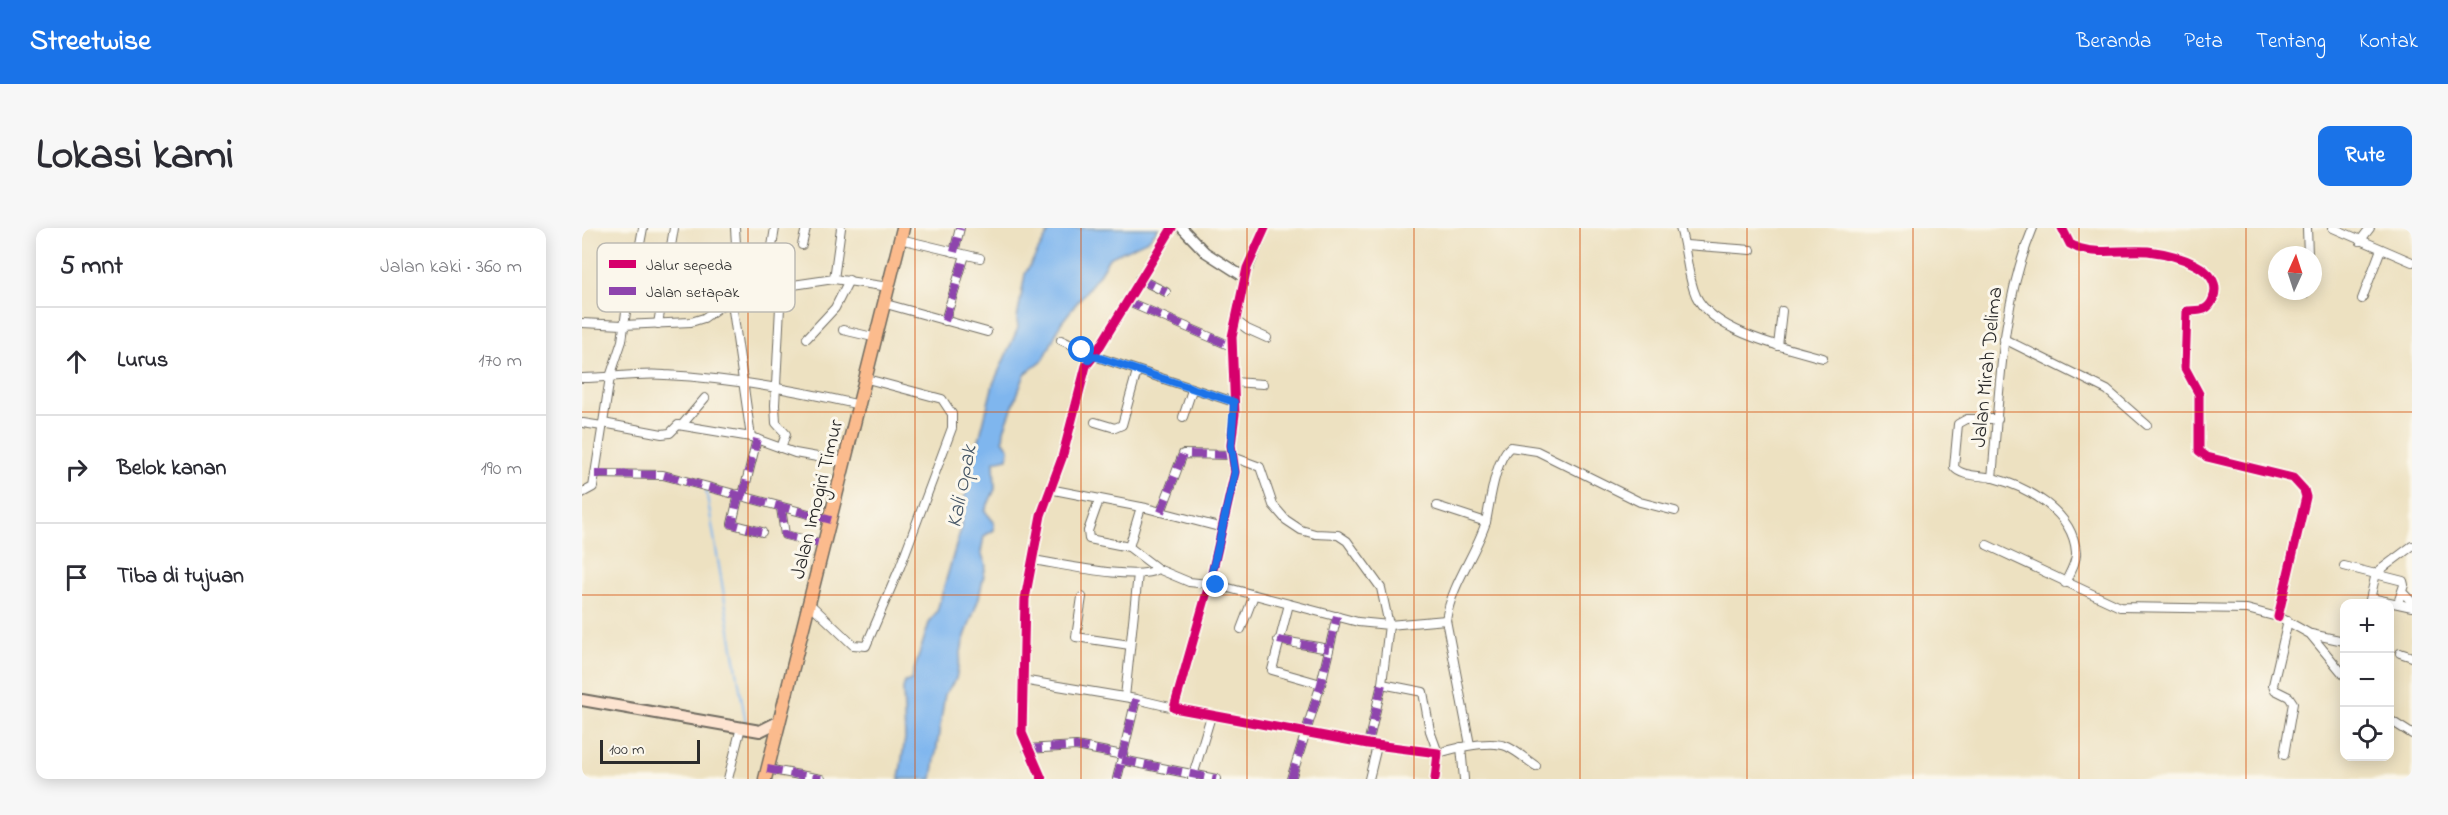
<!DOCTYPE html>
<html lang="id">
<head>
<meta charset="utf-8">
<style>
	body { margin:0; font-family:"Indie Flower",sans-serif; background:#f7f7f7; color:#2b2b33 }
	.controls { position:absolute; right:18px; bottom:18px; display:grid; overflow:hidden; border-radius:12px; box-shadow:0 3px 15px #0003 }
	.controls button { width:54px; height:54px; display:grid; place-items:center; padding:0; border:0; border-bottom:2px solid #e1e1e2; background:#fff; color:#2b2b33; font:30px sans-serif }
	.compass { position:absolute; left:1686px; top:18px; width:54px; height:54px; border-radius:50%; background:#fff; box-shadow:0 3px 15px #0003; rotate:3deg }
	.scale { position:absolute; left:18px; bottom:15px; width:100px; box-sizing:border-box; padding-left:6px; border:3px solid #2b2b2b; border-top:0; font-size:16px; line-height:21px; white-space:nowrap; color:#2b2b2b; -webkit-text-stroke:4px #fbf7ec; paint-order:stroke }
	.stop { position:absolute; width:18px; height:18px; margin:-14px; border:4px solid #1a73e8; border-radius:50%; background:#fff }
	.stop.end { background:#1a73e8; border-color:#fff; box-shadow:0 2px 6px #0008 }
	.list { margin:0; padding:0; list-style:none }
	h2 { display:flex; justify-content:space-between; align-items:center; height:78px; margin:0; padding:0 24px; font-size:26px }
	h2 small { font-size:20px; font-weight:400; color:#7c7c81 }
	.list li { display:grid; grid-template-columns:39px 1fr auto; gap:18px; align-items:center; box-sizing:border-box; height:108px; padding:0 24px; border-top:2px solid #e1e1e2 }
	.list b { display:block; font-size:22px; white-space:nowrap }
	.list em { font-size:20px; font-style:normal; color:#7c7c81 }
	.icon { flex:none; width:33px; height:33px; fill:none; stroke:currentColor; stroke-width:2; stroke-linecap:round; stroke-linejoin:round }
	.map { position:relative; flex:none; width:1830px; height:551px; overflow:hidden; border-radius:12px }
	header { display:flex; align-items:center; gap:36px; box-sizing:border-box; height:84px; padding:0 30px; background:#1a73e8; color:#fff }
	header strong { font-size:28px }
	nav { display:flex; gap:33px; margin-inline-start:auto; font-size:21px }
	.intro { display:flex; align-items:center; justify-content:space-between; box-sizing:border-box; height:144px; padding:0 36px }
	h1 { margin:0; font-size:42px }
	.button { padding:15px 27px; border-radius:12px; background:#1a73e8; color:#fff; font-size:21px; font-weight:700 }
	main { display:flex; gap:36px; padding:0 36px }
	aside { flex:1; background:#fff; border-radius:12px; box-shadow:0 3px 15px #0003 }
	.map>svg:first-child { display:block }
	.water { fill:#7fb6ee; stroke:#55708c; stroke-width:1.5 }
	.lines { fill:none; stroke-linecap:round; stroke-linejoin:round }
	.stream { stroke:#7fb6ee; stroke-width:2 }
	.minor-casing { stroke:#6f6b60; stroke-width:10 }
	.tertiary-casing { stroke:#6f6b60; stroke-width:12 }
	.secondary-casing { stroke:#6f6b60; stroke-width:14 }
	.primary-casing { stroke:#6f6b60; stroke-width:15 }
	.minor { stroke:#fff; stroke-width:8 }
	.tertiary { stroke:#fff; stroke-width:9 }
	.secondary { stroke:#fde4d1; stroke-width:10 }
	.primary { stroke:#fbbb8d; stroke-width:12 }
	.quiet { stroke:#8e44ad; stroke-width:8; stroke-dasharray:15 8; stroke-linecap:butt }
	.cycleway-casing { stroke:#fbf7ec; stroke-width:13 }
	.cycleway { stroke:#d6006c; stroke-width:9 }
	.route { stroke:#1a73e8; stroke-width:8 }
	.grid { fill:none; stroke:#d5540f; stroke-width:1.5; stroke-opacity:0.55 }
	.labels { text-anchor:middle; stroke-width:6; stroke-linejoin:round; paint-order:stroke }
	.street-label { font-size:21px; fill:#2b2b2b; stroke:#fbf7ec }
	.water-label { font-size:22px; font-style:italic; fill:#456; stroke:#fbf7ec }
	.key { fill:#fbf7ec; stroke:#bdbab2; stroke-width:1.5 }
	.key-label { font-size:16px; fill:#2b2b2b }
</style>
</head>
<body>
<header>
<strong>Streetwise</strong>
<nav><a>Beranda</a><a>Peta</a><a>Tentang</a><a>Kontak</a></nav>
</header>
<div class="intro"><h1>Lokasi kami</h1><a class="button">Rute</a></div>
<main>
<aside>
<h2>5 mnt<small>Jalan kaki · 360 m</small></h2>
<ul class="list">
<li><svg class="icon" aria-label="ahead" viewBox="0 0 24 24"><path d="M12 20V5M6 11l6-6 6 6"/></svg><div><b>Lurus</b></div><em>170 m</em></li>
<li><svg class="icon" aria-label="right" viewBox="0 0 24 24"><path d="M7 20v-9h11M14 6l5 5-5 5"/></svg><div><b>Belok kanan</b></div><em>190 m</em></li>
<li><svg class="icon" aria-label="arrive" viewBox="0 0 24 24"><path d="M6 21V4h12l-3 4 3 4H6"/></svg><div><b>Tiba di tujuan</b></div></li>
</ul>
</aside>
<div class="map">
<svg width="1830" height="551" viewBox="0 0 1830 551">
	<rect width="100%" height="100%" fill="#fbf7ec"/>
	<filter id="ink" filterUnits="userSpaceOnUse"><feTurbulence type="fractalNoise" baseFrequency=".0167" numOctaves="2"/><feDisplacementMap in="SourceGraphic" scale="12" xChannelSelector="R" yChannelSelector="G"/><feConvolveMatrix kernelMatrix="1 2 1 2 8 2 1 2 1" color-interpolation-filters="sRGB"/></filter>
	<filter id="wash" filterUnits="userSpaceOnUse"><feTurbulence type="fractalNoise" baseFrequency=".008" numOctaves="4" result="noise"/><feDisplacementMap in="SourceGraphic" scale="24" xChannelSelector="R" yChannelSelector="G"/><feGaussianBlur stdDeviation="1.35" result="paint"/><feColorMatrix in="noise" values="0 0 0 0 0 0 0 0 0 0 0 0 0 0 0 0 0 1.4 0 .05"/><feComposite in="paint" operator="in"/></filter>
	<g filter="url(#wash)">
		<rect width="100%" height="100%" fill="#ede1c1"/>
		<path class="water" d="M469,0H577L566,12L527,30L516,48L479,95L462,131L443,146L422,202L421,212L427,220L426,230L412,233L413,261L403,283L412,294V302L402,308L399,324L404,337L397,370L381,414L374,451L363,466L350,551H317L323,510L321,460L323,454L329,452L347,395L355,383L378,304L383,268L411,156L436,100L435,91L443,46Z"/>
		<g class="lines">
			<path class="stream" d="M124,262L164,496"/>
		</g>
	</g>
	<g filter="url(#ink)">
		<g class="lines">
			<g class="minor-casing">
				<g id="minor">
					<path d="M153,0L157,65"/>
					<path d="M1098,0C1105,22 1105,48 1114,68C1132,105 1205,120 1241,130"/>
					<path d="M1480,0L1488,16L1496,20C1519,27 1543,21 1566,23C1590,26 1644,39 1631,71C1626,84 1617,82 1605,83L1603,140L1617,166V223L1625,229L1711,250L1722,262L1724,269L1696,389"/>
					<path d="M1725,0L1726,27"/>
					<path d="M1751,0L1830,34"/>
					<path d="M318,11L398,30"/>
					<path d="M1778,13L1788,0"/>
					<path d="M220,17L224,0"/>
					<path d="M1104,17L1169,22"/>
					<path d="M372,24L378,0"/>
					<path d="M88,25L154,26"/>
					<path d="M662,49L650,109L653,186L649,217L653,244L629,350L592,480L786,516L856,525L853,551"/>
					<path d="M252,51L259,0"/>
					<path d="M557,51L584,64"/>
					<path d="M51,53L61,0"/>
					<path d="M199,59L193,177L194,195L204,206L199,220"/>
					<path d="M183,61L193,0"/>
					<path d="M1722,66V63"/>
					<path d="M149,68L169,209"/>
					<path d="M1780,71L1799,21"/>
					<path d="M544,73L649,118"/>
					<path d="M304,76L405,104"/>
					<path d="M653,92L665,101L685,110"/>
					<path d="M363,93L383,27"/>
					<path d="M0,95L41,97L109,94L122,90L157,65L252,51L307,59"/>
					<path d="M76,96L92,0"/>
					<path d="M261,102L295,110"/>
					<path d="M225,110L253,80L267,52"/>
					<path d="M1422,111L1525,162L1565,197"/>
					<path d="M479,112L500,122L507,132"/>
					<path d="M1196,118L1200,83"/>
					<path d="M512,128L652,174"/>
					<path d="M0,150C28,150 54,145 83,147C148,150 214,162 278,177"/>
					<path d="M651,154L681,156"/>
					<path d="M601,189L610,162"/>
					<path d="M1416,191H1385L1376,196L1372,239C1379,249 1400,247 1411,250C1446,259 1491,284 1494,324C1495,334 1487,346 1483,355"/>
					<path d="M513,194L533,200L540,197L555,143"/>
					<path d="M1,195L20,198"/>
					<path d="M21,195L28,149L40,113L47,62L51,53L83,52"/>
					<path d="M100,197L123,170"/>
					<path d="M651,229L678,239L691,277L704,292L719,302L733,306L756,307L765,313L799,360L807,397L864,392"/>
					<path d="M13,246L81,247L249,292"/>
					<path d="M1410,250C1418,165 1418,79 1451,0"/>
					<path d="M467,261L564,280L641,300"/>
					<path d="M0,265L11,259L21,195L80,206L88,205L96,197L169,209L213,225L263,234"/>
					<path d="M157,266L150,296L180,304"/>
					<path d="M161,267L175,211"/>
					<path d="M517,272L506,303L507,311L547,319L576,341"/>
					<path d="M855,278L904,294C893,328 870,355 864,392L888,517"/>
					<path d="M199,280L203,307L242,316"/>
					<path d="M579,284L601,226L650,227"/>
					<path d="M904,294C908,274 913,232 928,219L955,223L1058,274L1093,283"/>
					<path d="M1405,317L1538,379L1665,381L1699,390L1728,406L1762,447"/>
					<path d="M547,319L559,279"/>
					<path d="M451,332C478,336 556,354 576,341L607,354L635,357L776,394L807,397L800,456L841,464L848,503L856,525C874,520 909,511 926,519C936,524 945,532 954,538"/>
					<path d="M1762,338L1821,353L1822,357L1816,375"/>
					<path d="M1820,364L1830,374"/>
					<path d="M500,369L494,409L548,417"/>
					<path d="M1789,370L1830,379"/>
					<path d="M228,376L271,417L284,418L318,339L370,200V186L360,171L285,151"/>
					<path d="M707,376L690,442L739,456"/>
					<path d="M1787,376L1794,345L1830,318"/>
					<path d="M659,401L672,367"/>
					<path d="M1729,406L1762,413"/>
					<path d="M696,412L747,421"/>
					<path d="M1818,425L1830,429"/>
					<path d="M440,452L554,471L592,480"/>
					<path d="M543,469L556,346"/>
					<path d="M1808,492L1830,506"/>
					<path d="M786,516L800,456"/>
					<path d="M879,519L882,551"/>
					<path d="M445,521L494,518L541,527"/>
					<path d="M1702,527L1711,475L1707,469L1693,462L1691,457L1706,393"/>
					<path d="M540,532L634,551"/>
					<path d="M185,541L239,551"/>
					<path d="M146,551L159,499"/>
					<path d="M460,551L440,505L443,371L459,287L480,230L504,138L512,128L590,0"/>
					<path d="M535,551L554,471"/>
					<path d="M610,551L629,488"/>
					<path d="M709,551L739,456L755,388"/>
					<path d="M787,551L795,518"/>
				</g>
			</g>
			<g class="tertiary-casing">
				<path id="tertiary" d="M600,0L623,24L662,49L683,0"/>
			</g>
			<g class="secondary-casing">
				<path id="secondary" d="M0,472L178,503L198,493"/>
			</g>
			<g class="primary-casing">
				<path id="primary" d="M183,551L321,0"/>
			</g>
			<use href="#minor" class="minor"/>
			<use href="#tertiary" class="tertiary"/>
			<use href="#secondary" class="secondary"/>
			<use href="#primary" class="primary"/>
			<g class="quiet">
				<path d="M372,24L378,0"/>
				<path d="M557,51L584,64"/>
				<path d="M544,73L649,118"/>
				<path d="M363,93L383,27"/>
				<path d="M13,246L81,247L249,292"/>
				<path d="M157,266L150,296L180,304"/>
				<path d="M161,267L175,211"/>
				<path d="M199,280L203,307L242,316"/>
				<path d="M579,284L601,226L650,227"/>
				<path d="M696,412L747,421"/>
				<path d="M786,516L800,456"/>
				<path d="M445,521L494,518L541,527"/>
				<path d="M540,532L634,551"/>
				<path d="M185,541L239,551"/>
				<path d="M535,551L554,471"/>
				<path d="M709,551L739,456L755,388"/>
			</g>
			<g class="cycleway-casing">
				<g id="cycleway">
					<path d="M683,0L665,40L650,109L653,186L649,217L653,244L629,350L592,480L786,516L856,525L853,551"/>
					<path d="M1480,0L1488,16L1496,20C1519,27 1543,21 1566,23C1590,26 1644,39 1631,71C1626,84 1617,82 1605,83L1603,140L1617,166V223L1625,229L1711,250L1722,262L1724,269L1696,389"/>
					<path d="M460,551L440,505L443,371L459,287L480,230L504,138L512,128L590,0"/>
				</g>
			</g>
			<use href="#cycleway" class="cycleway"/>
		</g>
	</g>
	<g class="lines" filter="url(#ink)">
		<path class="route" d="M500,122L507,132L512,128L652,174L649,218L653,244L627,358L634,357"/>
	</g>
	<path class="grid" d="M166,0V551M333,0V551M499,0V551M665,0V551M832,0V551M998,0V551M1165,0V551M1331,0V551M1497,0V551M1664,0V551M0,184H1830M0,367H1830"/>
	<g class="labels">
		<g class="street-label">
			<text transform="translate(1404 139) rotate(-84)" y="7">Jalan Mirah Delima</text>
			<text transform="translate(234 271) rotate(-76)" y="7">Jalan Imogiri Timur</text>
		</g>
		<g class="water-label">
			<text transform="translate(378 258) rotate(-79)" y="8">Kali Opak</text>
		</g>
	</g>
	<rect x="15" y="15" width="198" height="69" rx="9" class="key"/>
	<rect x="27" y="32" width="27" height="8" fill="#d6006c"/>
	<rect x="27" y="59" width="27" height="8" fill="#8e44ad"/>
	<g class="key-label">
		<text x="64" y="42">Jalur sepeda</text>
		<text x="64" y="69">Jalan setapak</text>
	</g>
</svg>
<div class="controls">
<button>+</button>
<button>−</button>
<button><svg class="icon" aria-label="locate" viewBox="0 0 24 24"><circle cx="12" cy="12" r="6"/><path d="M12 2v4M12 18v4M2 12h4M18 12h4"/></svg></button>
</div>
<svg class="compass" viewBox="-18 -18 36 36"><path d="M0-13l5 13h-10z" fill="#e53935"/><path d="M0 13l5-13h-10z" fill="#7c7c81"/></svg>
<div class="scale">100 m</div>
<div class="stop" style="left:500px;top:122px"></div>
<div class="stop end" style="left:634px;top:357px"></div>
</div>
</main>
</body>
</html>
